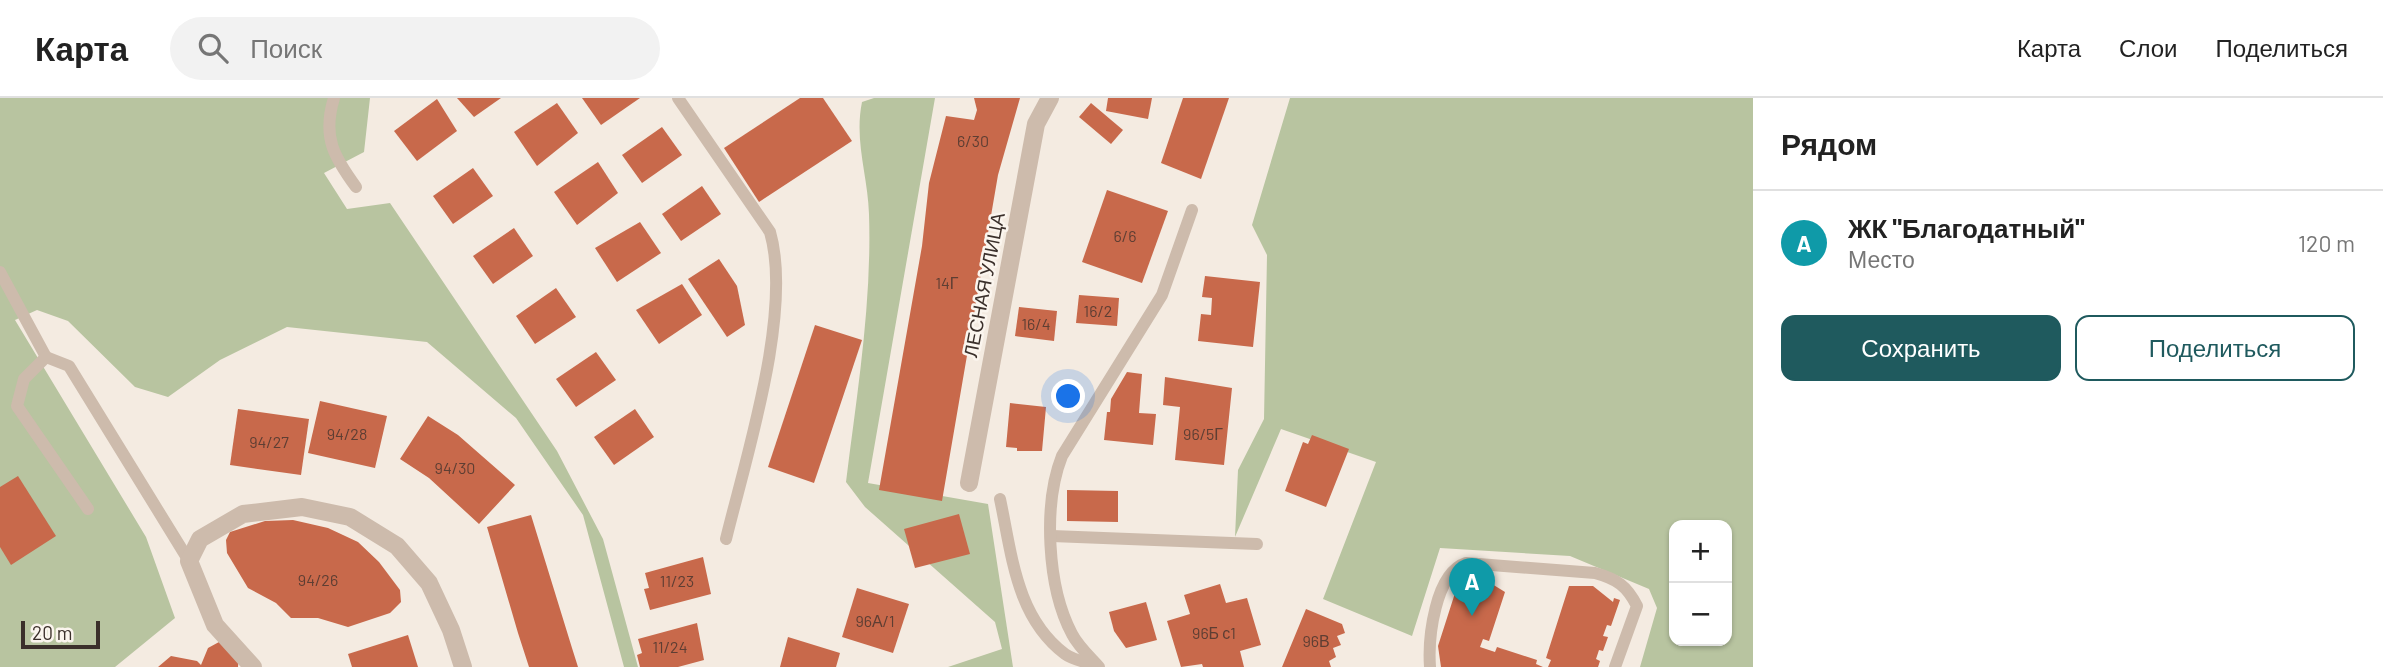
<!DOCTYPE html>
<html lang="ru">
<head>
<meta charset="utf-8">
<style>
	body { margin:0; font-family:Barlow,sans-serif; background:#f2f2f2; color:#222 }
	.controls { position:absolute; right:21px; bottom:21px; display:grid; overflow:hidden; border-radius:14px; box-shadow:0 2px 5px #0004 }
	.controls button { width:63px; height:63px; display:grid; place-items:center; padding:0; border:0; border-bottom:2px solid #e0e0e0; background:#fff; color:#222; font:35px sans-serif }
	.scale { position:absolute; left:21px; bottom:18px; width:79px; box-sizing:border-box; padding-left:7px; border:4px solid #3b302b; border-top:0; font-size:19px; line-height:24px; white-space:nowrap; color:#3b302b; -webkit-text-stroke:5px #fbf5ee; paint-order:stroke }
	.you { position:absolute; left:1069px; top:299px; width:24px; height:24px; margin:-18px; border:5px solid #fff; border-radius:50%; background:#1a73e8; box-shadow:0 0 0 10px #1a73e833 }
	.badge { display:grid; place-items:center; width:46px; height:46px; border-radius:50%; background:#1f5a5e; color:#fff; font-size:23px; font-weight:700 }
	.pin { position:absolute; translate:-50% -58px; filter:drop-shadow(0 2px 4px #0008) }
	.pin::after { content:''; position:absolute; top:37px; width:24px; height:21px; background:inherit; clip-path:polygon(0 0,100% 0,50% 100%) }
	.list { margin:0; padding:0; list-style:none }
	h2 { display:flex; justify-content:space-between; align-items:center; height:91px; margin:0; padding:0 28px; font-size:30px }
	h2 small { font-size:23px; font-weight:400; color:#767676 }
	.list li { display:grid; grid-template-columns:46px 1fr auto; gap:21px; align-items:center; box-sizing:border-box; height:105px; padding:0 28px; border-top:2px solid #e0e0e0 }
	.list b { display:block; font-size:26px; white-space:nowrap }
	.list p { margin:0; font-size:23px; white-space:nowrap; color:#767676 }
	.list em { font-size:23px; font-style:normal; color:#767676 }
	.actions { display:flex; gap:14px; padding:21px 28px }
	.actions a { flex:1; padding:16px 0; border:2px solid #1f5a5e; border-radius:14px; text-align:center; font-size:24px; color:#1f5a5e }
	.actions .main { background:#1f5a5e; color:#fff }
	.icon { flex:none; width:38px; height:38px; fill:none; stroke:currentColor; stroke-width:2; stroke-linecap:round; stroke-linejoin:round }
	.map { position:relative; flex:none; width:1753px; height:569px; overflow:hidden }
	header { display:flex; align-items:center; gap:42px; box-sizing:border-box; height:98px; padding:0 35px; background:#fff; border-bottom:2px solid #e0e0e0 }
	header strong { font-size:33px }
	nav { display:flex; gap:38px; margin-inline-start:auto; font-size:24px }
	.search { width:490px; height:63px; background:#f2f2f2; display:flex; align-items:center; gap:18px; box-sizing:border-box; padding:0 24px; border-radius:38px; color:#767676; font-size:26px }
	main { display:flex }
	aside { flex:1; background:#fff }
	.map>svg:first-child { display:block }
	.green { fill:#b8c4a0; fill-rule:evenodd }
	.building { fill:#c8694b }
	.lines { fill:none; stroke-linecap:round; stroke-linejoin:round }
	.service { stroke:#cdbbac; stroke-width:12 }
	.minor { stroke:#cdbbac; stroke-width:18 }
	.labels { text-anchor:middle; stroke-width:5; stroke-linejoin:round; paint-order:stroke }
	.number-label { font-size:16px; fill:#5e3e33 }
	.street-label { font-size:19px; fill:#3b302b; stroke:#fbf5ee }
</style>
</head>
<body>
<header>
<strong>Карта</strong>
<div class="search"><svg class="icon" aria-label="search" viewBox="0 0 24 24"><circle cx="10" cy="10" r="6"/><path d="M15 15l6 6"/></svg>Поиск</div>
<nav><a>Карта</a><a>Слои</a><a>Поделиться</a></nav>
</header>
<main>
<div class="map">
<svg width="1753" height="569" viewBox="0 0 1753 569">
	<rect width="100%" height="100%" fill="#f4ebe1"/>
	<g class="green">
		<path d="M0,0H370L364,54L324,75L347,111L390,105L557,353L603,441L638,569H624L583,417L516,320L427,244L287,229L220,262L168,299L135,289L68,223L37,212L15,222L146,439L175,520L115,569H0Z"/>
		<path d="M874,0H935L868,385L988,406L1013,569H948L1002,551L995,524L865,409L846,384C857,295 872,206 869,116C868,78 854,43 862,4Z"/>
		<path d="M1290,0H1753V569H1640L1657,510L1649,491L1570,458L1440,450L1412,538L1323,501L1376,364L1281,331L1235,439L1238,372L1264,321L1267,157L1252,127ZM1674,427H1727V543H1674Z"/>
	</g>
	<g class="building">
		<path d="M457,0H501L474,19Z"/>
		<path d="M582,0H640L601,27Z"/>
		<path d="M800,0H823L852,43L759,104L724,50Z"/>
		<path d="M974,0H1020L998,77L942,403L879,392L922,148L929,85L946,18L974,22L977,12Z"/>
		<path d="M1108,0H1152L1148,21L1106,13Z"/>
		<path d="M1183,0H1229L1201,81L1161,65Z"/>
		<path d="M437,1L457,33L417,63L394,33Z"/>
		<path d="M557,5L578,35L537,68L514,34Z"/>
		<path d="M1091,5L1123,32L1111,46L1079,19Z"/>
		<path d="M662,29L682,57L642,85L622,57Z"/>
		<path d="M598,64L618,95L577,127L554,94Z"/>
		<path d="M473,70L493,98L453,126L433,98Z"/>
		<path d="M702,88L721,116L681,143L662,116Z"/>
		<path d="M1107,92L1168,113L1142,185L1082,164Z"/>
		<path d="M640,124L661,155L617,184L595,150Z"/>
		<path d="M514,130L533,158L493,186L473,158Z"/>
		<path d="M719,161L737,188L745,227L727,239L688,181Z"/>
		<path d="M1205,178L1260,184L1253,249L1198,243L1201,216L1211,217L1212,200L1202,199Z"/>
		<path d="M682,186L702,217L659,246L636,212Z"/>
		<path d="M556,190L576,219L535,246L516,218Z"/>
		<path d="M1079,197L1119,200L1117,228L1076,225Z"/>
		<path d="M1019,209L1057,213L1054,243L1015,238Z"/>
		<path d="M815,227L862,242L814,385L768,369Z"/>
		<path d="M596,254L616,282L576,309L556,281Z"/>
		<path d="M1127,274L1142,276L1139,315L1156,316L1153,347L1104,342L1107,314H1110L1111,301Z"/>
		<path d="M1165,279L1232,290L1224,367L1175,362L1180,309L1163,307Z"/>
		<path d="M320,303L387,318L375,370L308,355Z"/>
		<path d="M1010,305L1046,309L1042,353H1017V350L1006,349Z"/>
		<path d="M238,311L309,321L301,377L230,367Z"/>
		<path d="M635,311L654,339L614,367L594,339Z"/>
		<path d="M428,318L458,337L515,387L479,426L429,380L400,361Z"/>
		<path d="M1312,337L1349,351L1326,409L1285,393L1303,344L1308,346Z"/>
		<path d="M18,378L56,438L11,467L0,449V389Z"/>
		<path d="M1067,392L1118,393V424L1067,423Z"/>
		<path d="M959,416L970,456L915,470L904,431Z"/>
		<path d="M531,417L572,550L578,569H529L518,535L487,429Z"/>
		<path d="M293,422L328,430L358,444L379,464L400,492L401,504L390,515L348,529L318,520H291L276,505L248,490L227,455L226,442L230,434L265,423Z"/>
		<path d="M703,459L711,496L650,512L644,491L649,490L645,475Z"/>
		<path d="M1220,486L1226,505L1247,500L1261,547L1240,553L1244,569H1203L1202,566L1181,569L1167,523L1190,516L1184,497Z"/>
		<path d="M1479,486H1492L1505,494L1489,543L1483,541L1480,549L1495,554L1497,549L1537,562L1536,566L1543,569H1441L1438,548L1456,492L1478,491Z"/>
		<path d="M1569,488H1593L1613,504L1614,500L1620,502L1611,528L1607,527L1603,538L1608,539L1603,553L1599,552L1596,561L1600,563L1598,569H1548L1551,562L1546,560Z"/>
		<path d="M857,490L909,506L893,555L842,539Z"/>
		<path d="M1146,504L1157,542L1126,550L1114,533L1109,514Z"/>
		<path d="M1306,511L1342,526L1345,535L1337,538L1341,547L1333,550L1336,559L1329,563L1331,569H1282Z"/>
		<path d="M697,525L704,562L678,569H640L637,557L642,555L638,541Z"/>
		<path d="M408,537L418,569H352L348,556Z"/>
		<path d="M788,539L840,555L836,569H780Z"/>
		<path d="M219,544L239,557L238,569H158L171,558L197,563L201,567L208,550Z"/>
	</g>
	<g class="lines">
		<g class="service">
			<path d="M334,0C322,39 334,59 356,89"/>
			<path d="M678,0L770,134C793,213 746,359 726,441"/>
			<path d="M0,174L46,259"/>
			<path d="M1000,401C1012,457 1016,519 1065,556C1073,562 1086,564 1095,567"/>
			<path d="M88,411L17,308L24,281L46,259L69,268L189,463"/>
			<path d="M1052,438L1257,446"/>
			<path d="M1099,569C1090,559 1078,548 1072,536C1047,489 1043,406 1062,358L1162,197L1192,112"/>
			<path d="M1430,569C1428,540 1435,475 1466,465L1595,475C1617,481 1627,488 1637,508L1615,569"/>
		</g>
		<g class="minor">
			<path d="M969,385L1036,26L1050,0"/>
			<path d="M253,569L215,527L189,463L200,441L243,416L302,409L350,419L397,448L429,485L451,532L463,569"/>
		</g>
	</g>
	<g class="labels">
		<g class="number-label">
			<text x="973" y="49">6/30</text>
			<text x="1125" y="144">6/6</text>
			<text x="947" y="191">14Г</text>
			<text x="1098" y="219">16/2</text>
			<text x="1036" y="232">16/4</text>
			<text x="347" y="342">94/28</text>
			<text x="1203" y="342">96/5Г</text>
			<text x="269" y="350">94/27</text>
			<text x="455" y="376">94/30</text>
			<text x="318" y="488">94/26</text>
			<text x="677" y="489">11/23</text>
			<text x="875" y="529">96А/1</text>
			<text x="1214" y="541">96Б с1</text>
			<text x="1316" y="549">96В</text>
			<text x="670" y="555">11/24</text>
		</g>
		<g class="street-label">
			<text transform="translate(984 187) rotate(-79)" y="7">ЛЕСНАЯ УЛИЦА</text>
		</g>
	</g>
</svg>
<div class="controls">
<button>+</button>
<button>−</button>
</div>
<div class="scale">20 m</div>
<div class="you"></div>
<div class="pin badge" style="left:1472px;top:518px;background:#0f9aa8">A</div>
</div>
<aside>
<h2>Рядом<small></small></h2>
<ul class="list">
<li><span class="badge" style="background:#0f9aa8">A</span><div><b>ЖК &quot;Благодатный&quot;</b><p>Место</p></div><em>120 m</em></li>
</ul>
<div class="actions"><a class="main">Сохранить</a><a>Поделиться</a></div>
</aside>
</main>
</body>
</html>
